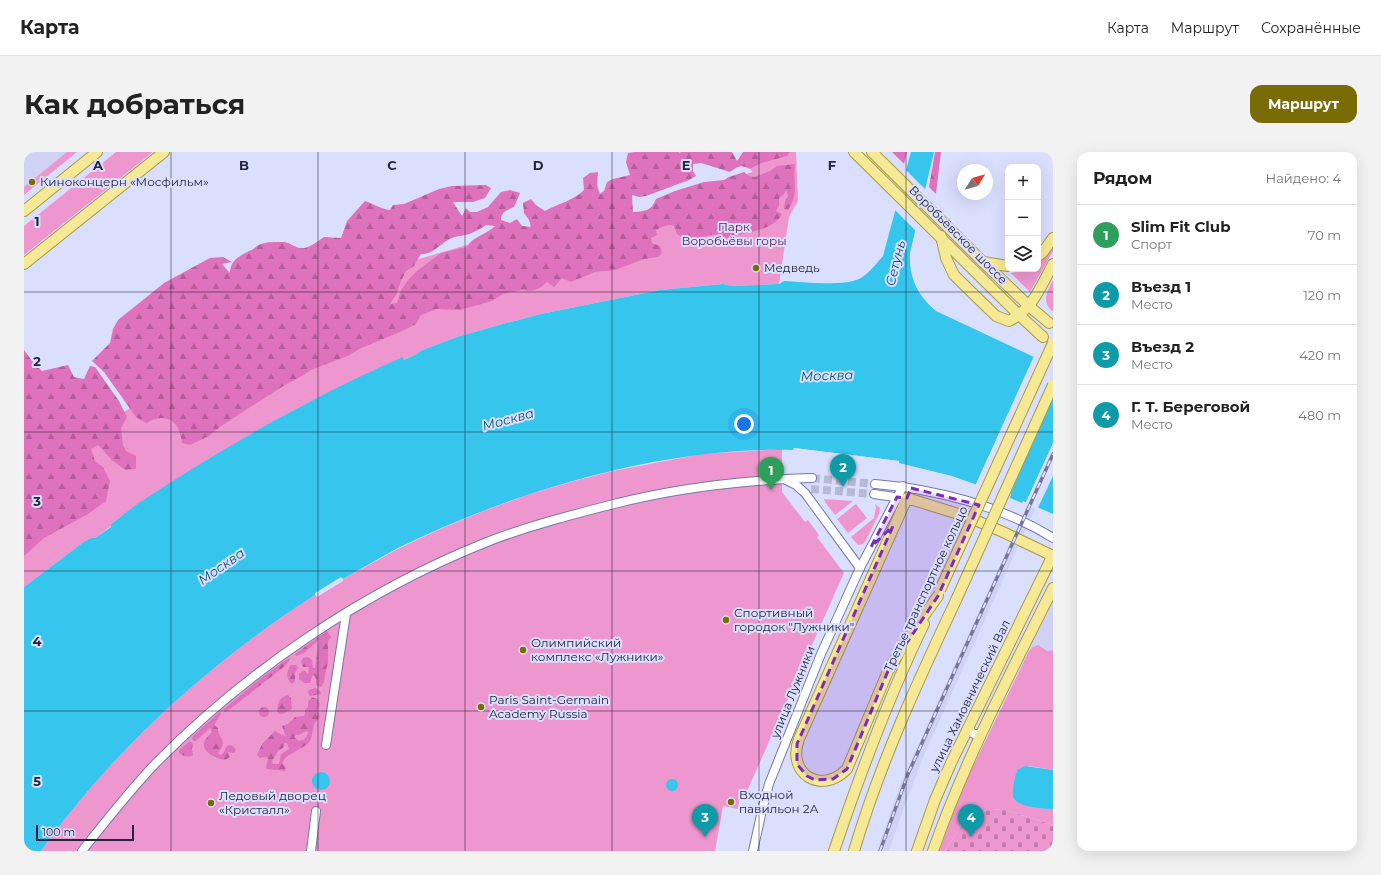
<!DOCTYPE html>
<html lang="ru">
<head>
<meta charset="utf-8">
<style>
	body { margin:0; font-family:Montserrat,sans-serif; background:#f2f2f2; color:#222 }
	.controls { position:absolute; right:12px; top:12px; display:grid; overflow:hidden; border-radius:8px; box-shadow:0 4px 16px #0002 }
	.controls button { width:36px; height:36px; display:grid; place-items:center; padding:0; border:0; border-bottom:1px solid #e0e0e0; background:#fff; color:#222; font:20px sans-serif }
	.compass { position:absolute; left:933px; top:12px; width:36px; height:36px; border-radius:50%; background:#fff; box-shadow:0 4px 16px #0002; rotate:53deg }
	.scale { position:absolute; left:12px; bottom:10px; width:98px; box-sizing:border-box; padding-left:4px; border:2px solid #242539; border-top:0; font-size:11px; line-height:14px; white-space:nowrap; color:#242539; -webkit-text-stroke:3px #dbdffe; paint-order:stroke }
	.you { position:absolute; left:720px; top:272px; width:14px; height:14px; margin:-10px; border:3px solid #fff; border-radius:50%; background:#1a73e8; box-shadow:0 0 0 6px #1a73e833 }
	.badge { display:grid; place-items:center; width:26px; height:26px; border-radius:50%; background:#796c07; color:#fff; font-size:13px; font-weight:700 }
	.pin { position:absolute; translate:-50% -33px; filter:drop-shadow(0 1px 2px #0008) }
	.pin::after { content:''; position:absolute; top:21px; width:14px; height:12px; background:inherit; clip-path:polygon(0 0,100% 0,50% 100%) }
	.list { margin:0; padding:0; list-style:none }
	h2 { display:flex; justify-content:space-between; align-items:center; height:52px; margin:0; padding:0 16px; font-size:17px }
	h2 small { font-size:13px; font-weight:400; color:#767676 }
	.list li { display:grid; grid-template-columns:26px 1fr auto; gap:12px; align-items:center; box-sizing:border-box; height:60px; padding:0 16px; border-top:1px solid #e0e0e0 }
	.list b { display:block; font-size:15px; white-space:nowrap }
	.list p { margin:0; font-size:13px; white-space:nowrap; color:#767676 }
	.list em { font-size:13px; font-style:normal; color:#767676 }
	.icon { flex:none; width:22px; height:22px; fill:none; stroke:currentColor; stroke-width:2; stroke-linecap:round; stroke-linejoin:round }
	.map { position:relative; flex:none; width:1029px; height:699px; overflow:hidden; border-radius:12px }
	header { display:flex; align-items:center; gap:24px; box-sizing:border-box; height:56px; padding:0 20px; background:#fff; border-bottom:1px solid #e0e0e0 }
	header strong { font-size:19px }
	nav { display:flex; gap:22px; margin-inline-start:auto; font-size:14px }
	.intro { display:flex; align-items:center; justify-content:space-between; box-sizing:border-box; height:96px; padding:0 24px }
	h1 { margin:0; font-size:28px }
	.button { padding:10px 18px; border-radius:12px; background:#796c07; color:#fff; font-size:14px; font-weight:700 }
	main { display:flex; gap:24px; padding:0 24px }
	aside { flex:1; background:#fff; border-radius:12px; box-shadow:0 4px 16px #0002 }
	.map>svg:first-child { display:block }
	.built { fill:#cfd1f5 }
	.green { fill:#ee97cf }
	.forest { fill:url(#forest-firs); fill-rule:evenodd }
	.cemetery { fill:url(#cemetery-stones) }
	.water { fill:#36c5ec }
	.pier { fill:#dbdffe }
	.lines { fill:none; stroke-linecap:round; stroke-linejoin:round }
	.minor-tunnel { stroke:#b6bad7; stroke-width:8; stroke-dasharray:8 4; stroke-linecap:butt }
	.minor-casing { stroke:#7578a7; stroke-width:10 }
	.major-casing { stroke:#a79b47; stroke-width:12 }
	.minor { stroke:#fff; stroke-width:8 }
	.major { stroke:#f5e995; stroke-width:10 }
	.rail-casing { stroke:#767891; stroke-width:3.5 }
	.rail { stroke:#dbdffe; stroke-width:2; stroke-dasharray:6; stroke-linecap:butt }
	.major-bridge-casing { stroke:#a79b47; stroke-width:12; stroke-linecap:butt }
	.major-bridge { stroke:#f5e995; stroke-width:10 }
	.marked { fill:#7b2cbf; fill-opacity:0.2; stroke:#7b2cbf; stroke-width:3; stroke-dasharray:8 5; stroke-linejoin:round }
	.grid { fill:none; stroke:#242539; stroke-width:1; stroke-opacity:0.55 }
	.poi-dot { fill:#796c07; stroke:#dbdffe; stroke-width:1.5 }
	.labels { text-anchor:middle; stroke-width:4; stroke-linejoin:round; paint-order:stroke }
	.poi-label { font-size:12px; fill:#242539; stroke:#dbdffe; text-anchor:start }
	.park-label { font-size:12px; fill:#5c1949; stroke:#dbdffe }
	.street-label { font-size:12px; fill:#242539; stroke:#dbdffe }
	.water-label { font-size:13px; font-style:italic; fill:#03566a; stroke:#dbdffe }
	.grid-label { font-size:13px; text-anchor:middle; font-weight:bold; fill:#242539; stroke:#dbdffe; stroke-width:4; stroke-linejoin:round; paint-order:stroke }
</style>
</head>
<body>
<header>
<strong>Карта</strong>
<nav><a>Карта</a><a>Маршрут</a><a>Сохранённые</a></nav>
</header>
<div class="intro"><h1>Как добраться</h1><a class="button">Маршрут</a></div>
<main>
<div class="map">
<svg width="1029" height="699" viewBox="0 0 1029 699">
	<defs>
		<pattern id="forest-firs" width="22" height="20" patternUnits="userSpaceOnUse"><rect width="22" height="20" fill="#df72bc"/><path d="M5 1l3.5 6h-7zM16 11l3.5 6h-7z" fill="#b55d9a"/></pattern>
		<pattern id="cemetery-stones" width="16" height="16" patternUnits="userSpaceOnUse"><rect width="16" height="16" fill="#ee97cf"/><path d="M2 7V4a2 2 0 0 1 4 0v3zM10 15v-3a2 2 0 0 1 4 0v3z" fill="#c17ba9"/></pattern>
	</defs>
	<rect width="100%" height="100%" fill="#dbdffe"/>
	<g class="built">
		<path d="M0,0H53L0,43Z"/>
		<path d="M1029,297V317L899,605L877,664L865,699H853L877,631Z"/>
		<path d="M1029,450V498L1023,500L1005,499Z"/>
	</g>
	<g class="green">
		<path d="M43,0H53L0,43V35Z"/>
		<path d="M92,0H129L0,103V74Z"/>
		<path d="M724,0H772L774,49L765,65L755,132L708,134L699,132L636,138L517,162L475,173L433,185L396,199L393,202L380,208L379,206C288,245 201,294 119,349C108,356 98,364 87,372V374L71,386L61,389L0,435V320L70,279L161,221L388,109L566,57L611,63L728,20L722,2Z"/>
		<path d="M1029,96V99L1006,140L987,121L1005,117H1014V113Z"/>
		<path d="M1029,128V160C1017,150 1023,139 1029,128Z"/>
		<path d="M758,297V340L781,370L784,368L795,383L793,385L820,421L720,646L716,645L714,657L699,654L691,699H17C89,598 187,509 291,443L293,445L319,429V427L374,397L414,378L462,358L506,342L550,329L589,319L678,302Z"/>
		<path d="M800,347L829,349L811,363L801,350Z"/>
		<path d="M832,352L843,366L824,381L813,367Z"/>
		<path d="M851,352L856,356L855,362L841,390L839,392L834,393L827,385L850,366L852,355Z"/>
		<path d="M1014,493L1023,499L1029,498V618L1005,614L993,619L989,642L1007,655L1029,658V673L979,657L945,660L921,699H915L940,633L1005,499L1009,495Z"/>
	</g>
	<g class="forest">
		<path d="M611,0H655L656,1L657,0H708L713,9L719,0H766L763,4L737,11L726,17C717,12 714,14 706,20L677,11L669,12V19L672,24L665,28L622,44L615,45L608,43L609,60C622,59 627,59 632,47L651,39L680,30L700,28L705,25L720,20L725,24L731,25L746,19L753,14L771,12C768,31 776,41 764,58L760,57L761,49L764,44L762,38L760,42L755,46V54L752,59L758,62C748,81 719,79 701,87C691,80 689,83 679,85C673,87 666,86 659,86L653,82L650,74C644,71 638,75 632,78L633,83L627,86L628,91L636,94L638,101L634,105L620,107L591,118L571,120L547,130L538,126L530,135L523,130L516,136L507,139L498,138L479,142L468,149L436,158L413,157L397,163L392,172L378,179L335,197L326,203L287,218L276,225L261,233L197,274L185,284L166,293L158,291C155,267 142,260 122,271L112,265L80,220L68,209L86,191L89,177L94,168L140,131L186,106L199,105L208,110L198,112L206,121C206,109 215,104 225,99C229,98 230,96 233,94C240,89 252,90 260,90C268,91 273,98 281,96C288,94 294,89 300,85L317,86L323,69L341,49C350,52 357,57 366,58L369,53L380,52L415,37L428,34L462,33L467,36L461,46L449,50H429L438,64L442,56L446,60H453L464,55L477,40L486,38L496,41L490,55C483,58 477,60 477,68L486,71L493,67L498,74L507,75L505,68L500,61L499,51L507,47L512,53L521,59C535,51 549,49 560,38L559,26L566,21L574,20L573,33L576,42L580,39L583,30L589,27L606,23L602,10L604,1ZM462,73L471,74C462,83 449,84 443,95L417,101L394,118L385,127L377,138L373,151L366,152L372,143L377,129L382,119L390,114L397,102C409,102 414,94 424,88C430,84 436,84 442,83C449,81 456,77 462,73Z"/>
		<path d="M868,0H883L880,12Z"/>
		<path d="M911,0H917L912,42L905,35Z"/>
		<path d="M0,198L8,209L18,219L44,213L50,225L60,227L66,214L71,215L95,249L103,265L97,276L99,293L102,299L112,304V317L101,318L88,308L74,293L67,297L71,309L79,315L86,329L82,349L64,362L20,386L0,404Z"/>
		<path d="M303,479L307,485L304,489V511L301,522L300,530L297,535L292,533V527L290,523L288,524L286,531H280L275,527V522L280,518L284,522L285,516L284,515H279L277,510L279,506L284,505L288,508L289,516H291L295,488L280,501L272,504L271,502Z"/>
		<path d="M266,505L265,509L261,514L206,557L201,560L199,558L236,527Z"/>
		<path d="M267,513H272L274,516L271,521V529L268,532C262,528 262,518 267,513Z"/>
		<path d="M291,536L296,539L297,542L286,544L284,541L285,538Z"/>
		<path d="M264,543L267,546L268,557L259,562H255L253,559C254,551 255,545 264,543Z"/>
		<path d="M288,545L293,547L296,552L293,558L296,565L290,572L287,587L284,592L262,605L258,611L262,616L261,619L243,617L242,615L244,607L243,605L236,606L233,603L238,592L251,579L262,585L258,574L264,572L271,565L280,564L281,562V558L284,555V550ZM282,579L284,580C283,586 280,588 275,589L270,585L272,583H275ZM261,591H263L265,597C254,604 258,601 255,612H249L248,609L254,599L259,596Z"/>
		<circle cx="240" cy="560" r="5"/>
		<path d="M196,560L197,562L190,573L194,576C193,583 202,588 198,595C197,597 196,599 194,601L197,603C202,600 200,595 205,593L209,594L212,598L210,601L204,600L206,605L201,608C194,607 178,601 180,591C181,587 185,583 188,580L186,576L172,589H170L168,587L169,584Z"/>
		<path d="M166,589L169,592L168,597L169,603C165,606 158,604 155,601V598Z"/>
		<path d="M228,640L230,641V648L225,650L221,648L218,644L219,642L221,641L224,643Z"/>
	</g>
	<path class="cemetery" d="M979,657L1029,673V699H921L945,660Z"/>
	<g class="water">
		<path d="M887,0H910L886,101C885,126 893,143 912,159L1029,214V362L999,349L998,351L986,346L987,342L957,331L956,334L928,324L875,311V309L770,296L769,298C639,294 490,339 374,396C355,406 337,417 319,427L317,425L291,441V443C187,509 89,598 17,699H0V435L61,389L68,386H71L87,375V372C97,365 107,356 118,349C201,294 288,245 379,205L380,208L393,202L396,199L433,185L475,173L517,162L636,138L699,132L708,134L755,132L760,129C779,130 821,135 837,126C846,120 852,112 859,104Z"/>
		<path d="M1001,614L1029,618V658C1018,656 992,656 989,644C988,636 991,626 993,618Z"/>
		<circle cx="297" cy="629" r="9"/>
		<circle cx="648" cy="633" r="6"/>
	</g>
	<g class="pier">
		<path d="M880,16L903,39L892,79L869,56Z"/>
		<path d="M1010,204L1029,212V245L984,347L985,344L958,333L956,336L951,334Z"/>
		<path d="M1029,291V324L1013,358L1001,352Z"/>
		<path d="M770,296L875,309V313L873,311L771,298L770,300Z"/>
	</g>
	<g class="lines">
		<g class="minor-tunnel">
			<path d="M788,326L851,332"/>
			<path d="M787,337L850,342"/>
		</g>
		<g class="minor-casing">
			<g id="minor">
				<path d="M762,328L772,333L781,341L836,416"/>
				<path d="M851,332C911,337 978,354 1029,386"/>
				<path d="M850,342L877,346"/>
				<path d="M946,572V579L950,582H955L959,578"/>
				<path d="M302,593L322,462"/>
				<path d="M58,699C82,669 105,639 132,611C225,517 340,439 463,390C504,374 547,363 590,352C637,340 684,333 733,329C751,328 769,326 788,326"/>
				<path d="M287,699L292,659"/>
				<path d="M729,699L739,654L745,632L797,502L836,416L879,334"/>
			</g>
		</g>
		<g class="major-casing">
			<g id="major">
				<path d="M830,0L995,163L1019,185"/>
				<path d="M848,0L959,110L1005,154L1025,171"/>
				<path d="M0,59L73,0"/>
				<path d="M917,84L922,106L930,123L972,164L985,169C1009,157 1017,134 1029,112"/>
				<path d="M1014,104L1019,100L1029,86"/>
				<path d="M959,110L984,114"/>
				<path d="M0,112L140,0"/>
				<path d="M914,444L884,486L864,519L823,617C797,644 762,621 775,587L883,346L944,365L979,380L1029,404"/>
				<path d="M810,699C836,622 864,546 900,472"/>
				<path d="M830,699C856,611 894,529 933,446"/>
				<path d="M893,699L911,648L927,611L1029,403"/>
				<path d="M909,699C941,608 986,522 1029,436"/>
			</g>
		</g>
		<use href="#minor" class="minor"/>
		<use href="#major" class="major"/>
		<g class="rail-casing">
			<path id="rail" d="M856,699L884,622L1029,302"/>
		</g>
		<use href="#rail" class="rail"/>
		<g class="major-bridge-casing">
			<g id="major-bridge">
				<path d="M916,438L1029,191"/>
				<path d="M933,446L1029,233"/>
			</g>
		</g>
		<use href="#major-bridge" class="major-bridge"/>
	</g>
	<path class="marked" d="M887,336L955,353L914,444L864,519L823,617L809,627L791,628L783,624L773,612V592L869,374L847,395L873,345L883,346Z"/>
	<path class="grid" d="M147,0V699M294,0V699M441,0V699M588,0V699M735,0V699M882,0V699M0,140H1029M0,280H1029M0,419H1029M0,559H1029"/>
	<g class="poi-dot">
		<circle cx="8" cy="30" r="4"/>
		<circle cx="732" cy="116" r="4"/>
		<circle cx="702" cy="468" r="4"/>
		<circle cx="499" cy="498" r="4"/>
		<circle cx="457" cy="555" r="4"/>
		<circle cx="707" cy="650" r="4"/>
		<circle cx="187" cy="651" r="4"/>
	</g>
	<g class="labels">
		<g class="poi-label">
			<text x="16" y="34">Киноконцерн «Мосфильм»</text>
			<text x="740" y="120">Медведь</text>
			<text x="710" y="465">Спортивный<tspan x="710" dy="14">городок "Лужники"</tspan></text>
			<text x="507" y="495">Олимпийский<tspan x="507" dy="14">комплекс «Лужники»</tspan></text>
			<text x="465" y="552">Paris Saint-Germain<tspan x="465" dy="14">Academy Russia</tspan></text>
			<text x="715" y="647">Входной<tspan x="715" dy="14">павильон 2A</tspan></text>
			<text x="195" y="648">Ледовый дворец<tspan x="195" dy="14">«Кристалл»</tspan></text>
		</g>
		<g class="park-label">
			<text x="710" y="79">Парк<tspan x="710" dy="14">Воробьёвы горы</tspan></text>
		</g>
		<g class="street-label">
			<text transform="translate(934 83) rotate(45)" y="4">Воробьёвское шоссе</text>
			<text transform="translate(902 437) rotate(-65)" y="4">Третье транспортное кольцо</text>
			<text transform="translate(769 540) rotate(-68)" y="4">улица Лужники</text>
			<text transform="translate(946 544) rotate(-64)" y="4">улица Хамовнический Вал</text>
		</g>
		<g class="water-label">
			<text transform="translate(871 111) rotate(-76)" y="5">Сетунь</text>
			<text transform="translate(803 223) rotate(-2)" y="5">Москва</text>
			<text transform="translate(484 267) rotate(-15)" y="5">Москва</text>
			<text transform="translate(197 414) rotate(-35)" y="5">Москва</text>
		</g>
	</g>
	<g class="grid-label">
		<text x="74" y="18">A</text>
		<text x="220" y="18">B</text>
		<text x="368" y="18">C</text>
		<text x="514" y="18">D</text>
		<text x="662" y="18">E</text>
		<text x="808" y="18">F</text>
		<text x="13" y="74">1</text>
		<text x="13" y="214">2</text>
		<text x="13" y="354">3</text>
		<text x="13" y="494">4</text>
		<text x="13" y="634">5</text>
	</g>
</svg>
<div class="controls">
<button>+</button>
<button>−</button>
<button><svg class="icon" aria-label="layers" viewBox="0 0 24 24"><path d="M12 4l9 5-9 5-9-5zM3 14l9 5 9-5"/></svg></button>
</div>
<svg class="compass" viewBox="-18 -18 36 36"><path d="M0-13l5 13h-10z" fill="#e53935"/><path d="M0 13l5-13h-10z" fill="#767676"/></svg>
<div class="scale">100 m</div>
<div class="you"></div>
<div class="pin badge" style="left:747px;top:338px;background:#2e9e5b">1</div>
<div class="pin badge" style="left:819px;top:335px;background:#0f9aa8">2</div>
<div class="pin badge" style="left:681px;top:685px;background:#0f9aa8">3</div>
<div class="pin badge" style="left:947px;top:685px;background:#0f9aa8">4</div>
</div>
<aside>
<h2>Рядом<small>Найдено: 4</small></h2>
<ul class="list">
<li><span class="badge" style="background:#2e9e5b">1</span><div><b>Slim Fit Club</b><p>Спорт</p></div><em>70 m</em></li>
<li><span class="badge" style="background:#0f9aa8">2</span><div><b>Въезд 1</b><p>Место</p></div><em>120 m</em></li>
<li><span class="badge" style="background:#0f9aa8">3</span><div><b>Въезд 2</b><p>Место</p></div><em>420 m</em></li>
<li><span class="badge" style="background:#0f9aa8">4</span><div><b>Г. Т. Береговой</b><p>Место</p></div><em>480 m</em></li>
</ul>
</aside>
</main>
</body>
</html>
